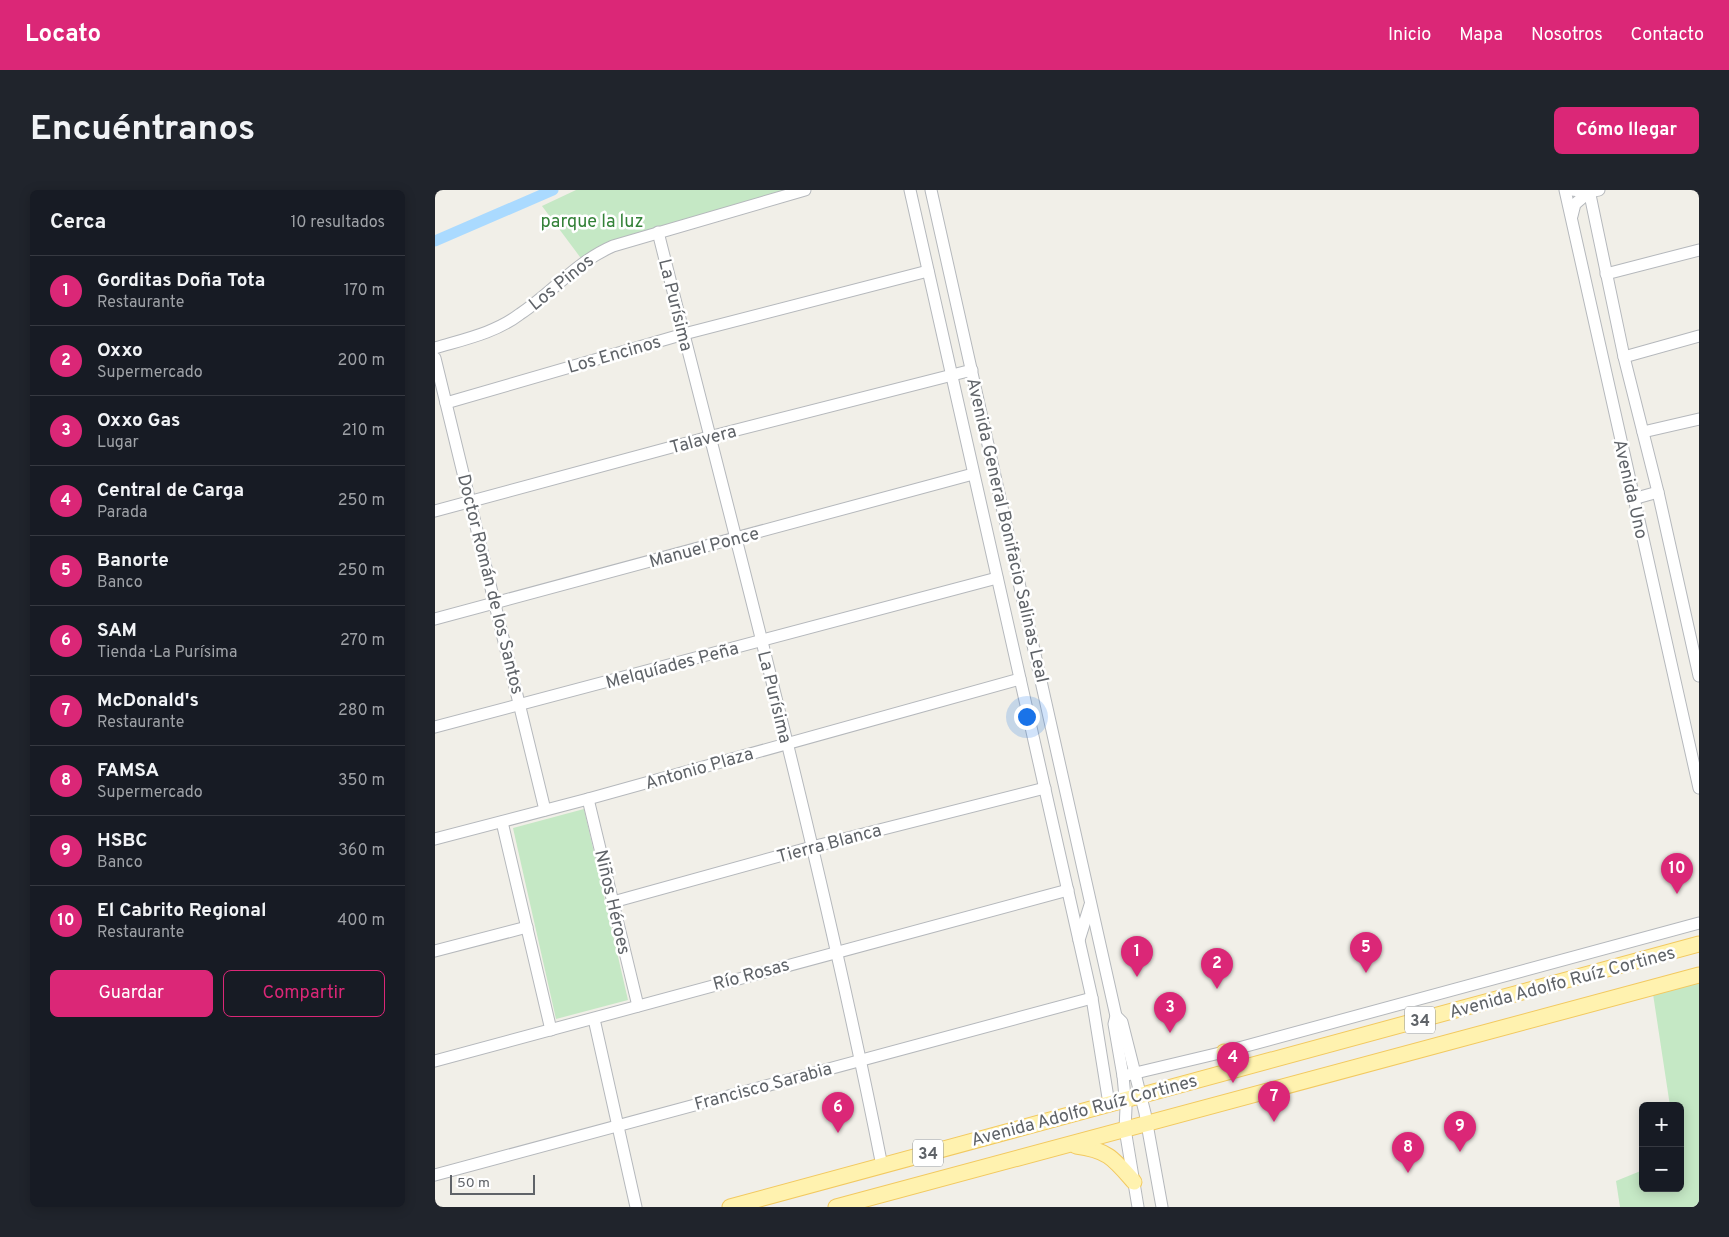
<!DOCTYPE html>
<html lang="es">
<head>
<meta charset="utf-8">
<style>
	body { margin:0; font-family:Overpass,sans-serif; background:#20242c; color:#f1f3f6 }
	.controls { position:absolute; right:15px; bottom:15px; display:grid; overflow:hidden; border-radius:8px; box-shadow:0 2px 12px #0003 }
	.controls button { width:45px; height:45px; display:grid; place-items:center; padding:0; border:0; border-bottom:1px solid #363941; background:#171b24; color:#f1f3f6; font:25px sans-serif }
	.scale { position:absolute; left:15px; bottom:12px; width:85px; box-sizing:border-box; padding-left:5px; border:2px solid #5f6368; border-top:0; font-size:14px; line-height:18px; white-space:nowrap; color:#5f6368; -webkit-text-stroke:4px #fff; paint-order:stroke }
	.you { position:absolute; left:591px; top:526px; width:18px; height:18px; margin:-12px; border:4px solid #fff; border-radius:50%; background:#1a73e8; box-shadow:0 0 0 8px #1a73e833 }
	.badge { display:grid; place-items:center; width:32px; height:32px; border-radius:50%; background:#db2777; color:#fff; font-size:16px; font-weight:700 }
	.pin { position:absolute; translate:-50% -41px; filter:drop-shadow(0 1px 2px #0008) }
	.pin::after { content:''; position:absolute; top:26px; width:18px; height:15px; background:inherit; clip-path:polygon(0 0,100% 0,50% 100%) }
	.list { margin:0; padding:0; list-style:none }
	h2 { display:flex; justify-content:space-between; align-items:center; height:65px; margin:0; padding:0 20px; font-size:21px }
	h2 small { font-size:16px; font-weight:400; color:#9ea1a6 }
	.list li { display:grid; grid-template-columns:32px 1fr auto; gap:15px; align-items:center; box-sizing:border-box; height:70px; padding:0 20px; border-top:1px solid #363941 }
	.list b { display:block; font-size:19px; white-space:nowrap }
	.list p { margin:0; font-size:16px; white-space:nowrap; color:#9ea1a6 }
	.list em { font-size:16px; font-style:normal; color:#9ea1a6 }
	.actions { display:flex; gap:10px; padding:15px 20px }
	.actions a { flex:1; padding:11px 0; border:1px solid #db2777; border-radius:8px; text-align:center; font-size:18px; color:#db2777 }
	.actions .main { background:#db2777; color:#fff }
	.map { position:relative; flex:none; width:1264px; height:1017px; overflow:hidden; border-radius:8px }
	header { display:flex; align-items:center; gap:30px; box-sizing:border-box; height:70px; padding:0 25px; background:#db2777; color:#fff }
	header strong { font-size:24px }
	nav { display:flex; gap:28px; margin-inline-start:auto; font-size:18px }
	.intro { display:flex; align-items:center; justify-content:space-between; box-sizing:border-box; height:120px; padding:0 30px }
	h1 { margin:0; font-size:35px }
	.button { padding:12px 22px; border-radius:8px; background:#db2777; color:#fff; font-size:18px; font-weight:700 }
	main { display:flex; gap:30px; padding:0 30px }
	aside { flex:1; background:#171b24; border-radius:8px; box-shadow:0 2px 12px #0003 }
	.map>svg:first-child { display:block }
	.green { fill:#c5e8c5 }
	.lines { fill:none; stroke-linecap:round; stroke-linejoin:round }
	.canal { stroke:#aadaff; stroke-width:11 }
	.minor-casing { stroke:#b5b8bc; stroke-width:13 }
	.major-casing { stroke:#f2c960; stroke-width:17 }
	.minor { stroke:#fff; stroke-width:11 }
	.major { stroke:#fff2af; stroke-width:15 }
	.labels { text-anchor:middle; stroke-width:5; stroke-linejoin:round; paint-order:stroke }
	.shield { fill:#fff; stroke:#8f9295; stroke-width:1 }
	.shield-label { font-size:16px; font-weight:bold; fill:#5f6368 }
	.park-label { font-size:18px; fill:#348238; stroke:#fff }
	.street-label { font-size:18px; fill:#5f6368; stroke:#fff }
</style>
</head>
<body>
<header>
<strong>Locato</strong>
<nav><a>Inicio</a><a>Mapa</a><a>Nosotros</a><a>Contacto</a></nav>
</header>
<div class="intro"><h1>Encuéntranos</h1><a class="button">Cómo llegar</a></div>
<main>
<aside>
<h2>Cerca<small>10 resultados</small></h2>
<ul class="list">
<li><span class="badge">1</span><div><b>Gorditas Doña Tota</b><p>Restaurante</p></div><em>170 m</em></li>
<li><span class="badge">2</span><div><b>Oxxo</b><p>Supermercado</p></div><em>200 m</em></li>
<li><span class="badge">3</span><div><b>Oxxo Gas</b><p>Lugar</p></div><em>210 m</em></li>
<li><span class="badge">4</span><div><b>Central de Carga</b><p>Parada</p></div><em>250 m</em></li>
<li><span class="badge">5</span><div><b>Banorte</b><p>Banco</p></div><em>250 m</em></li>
<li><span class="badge">6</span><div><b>SAM</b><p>Tienda · La Purísima</p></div><em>270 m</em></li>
<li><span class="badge">7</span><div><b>McDonald's</b><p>Restaurante</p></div><em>280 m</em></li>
<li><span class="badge">8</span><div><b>FAMSA</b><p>Supermercado</p></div><em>350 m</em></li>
<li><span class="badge">9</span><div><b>HSBC</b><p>Banco</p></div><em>360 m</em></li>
<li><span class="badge">10</span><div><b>El Cabrito Regional</b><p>Restaurante</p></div><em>400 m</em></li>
</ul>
<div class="actions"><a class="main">Guardar</a><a>Compartir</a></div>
</aside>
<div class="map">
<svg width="1264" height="1017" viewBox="0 0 1264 1017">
	<rect width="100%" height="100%" fill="#f1efe8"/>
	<g class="green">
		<path d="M141,0H358L148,71L107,16Z"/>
		<path d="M149,619L193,810L121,829L78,638Z"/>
		<path d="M1264,791V1017H1185L1181,991L1208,980V998H1245V916H1235L1218,804Z"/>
	</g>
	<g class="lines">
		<path class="canal" d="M0,51L118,0"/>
		<g class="minor-casing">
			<g id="minor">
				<path d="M475,0L657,808L674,914"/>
				<path d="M496,0L681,826L679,834L688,886L691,918L690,939L703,1017"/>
				<path d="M1130,0L1264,598"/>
				<path d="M1137,0L1154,2L1164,0"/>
				<path d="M1154,0L1189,167L1223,302L1264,486"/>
				<path d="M1137,26L1140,14L1154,2"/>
				<path d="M223,42C301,352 385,662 447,976"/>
				<path d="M1171,84L1264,60"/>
				<path d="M0,158C30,149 60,143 85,124C118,102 141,72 178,56L370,0"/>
				<path d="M1189,167L1264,146"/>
				<path d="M0,168L110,620"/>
				<path d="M11,213L249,144L493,81"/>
				<path d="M1208,242L1264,229"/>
				<path d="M1198,309L1223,302"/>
				<path d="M0,321L274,247L537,180"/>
				<path d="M0,429L538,284"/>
				<path d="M0,537L562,388"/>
				<path d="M153,609L203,816"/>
				<path d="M67,632L116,840"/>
				<path d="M0,649L153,609L585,489"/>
				<path d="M178,712L377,657L610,598"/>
				<path d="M644,750L655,715"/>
				<path d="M0,761L92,737"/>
				<path d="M681,826L687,832L710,923L727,1017"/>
				<path d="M159,829L201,1017"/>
				<path d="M0,871L633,700"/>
				<path d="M688,886L789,862L1264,733"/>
				<path d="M0,985L657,808"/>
			</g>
		</g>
		<g class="major-casing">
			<g id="major">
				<path d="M789,862L794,880"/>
				<path d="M641,956C673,960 679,969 699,992"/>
				<path d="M295,1017L1264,754"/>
				<path d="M401,1017L1264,785"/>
			</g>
		</g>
		<use href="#minor" class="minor"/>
		<use href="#major" class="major"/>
	</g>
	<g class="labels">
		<g class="shield">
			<rect x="970" y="816.5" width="30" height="27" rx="4"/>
			<rect x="478" y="949.5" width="30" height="27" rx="4"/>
		</g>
		<g class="shield-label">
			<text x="985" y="836">34</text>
			<text x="493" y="969">34</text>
		</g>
		<g class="park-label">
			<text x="157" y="37">parque la luz</text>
		</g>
		<g class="street-label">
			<text transform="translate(126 92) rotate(-39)" y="6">Los Pinos</text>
			<text transform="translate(241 115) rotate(76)" y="6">La Purísima</text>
			<text transform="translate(179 164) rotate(-16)" y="6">Los Encinos</text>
			<text transform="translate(268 249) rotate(-15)" y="6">Talavera</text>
			<text transform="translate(1196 299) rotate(77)" y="6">Avenida Uno</text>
			<text transform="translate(573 340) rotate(77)" y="6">Avenida General Bonifacio Salinas Leal</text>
			<text transform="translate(269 357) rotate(-15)" y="6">Manuel Ponce</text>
			<text transform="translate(56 394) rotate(76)" y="6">Doctor Román de los Santos</text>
			<text transform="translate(237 475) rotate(-15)" y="6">Melquíades Peña</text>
			<text transform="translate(340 507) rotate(76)" y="6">La Purísima</text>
			<text transform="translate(264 578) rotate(-16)" y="6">Antonio Plaza</text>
			<text transform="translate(394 653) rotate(-15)" y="6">Tierra Blanca</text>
			<text transform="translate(178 712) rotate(77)" y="6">Niños Héroes</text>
			<text transform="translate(316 784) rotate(-15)" y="6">Río Rosas</text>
			<text transform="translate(1127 792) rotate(-15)" y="6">Avenida Adolfo Ruíz Cortines</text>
			<text transform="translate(328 896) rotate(-15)" y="6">Francisco Sarabia</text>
			<text transform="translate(649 920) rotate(-15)" y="6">Avenida Adolfo Ruíz Cortines</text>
		</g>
	</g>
</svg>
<div class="controls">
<button>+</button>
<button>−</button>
</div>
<div class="scale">50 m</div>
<div class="you"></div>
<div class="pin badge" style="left:702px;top:787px">1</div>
<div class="pin badge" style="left:782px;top:799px">2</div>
<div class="pin badge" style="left:735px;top:843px">3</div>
<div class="pin badge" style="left:798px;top:893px">4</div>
<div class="pin badge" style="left:931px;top:783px">5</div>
<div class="pin badge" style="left:403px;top:943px">6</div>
<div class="pin badge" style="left:839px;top:932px">7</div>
<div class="pin badge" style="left:973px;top:983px">8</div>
<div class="pin badge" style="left:1025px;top:962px">9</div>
<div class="pin badge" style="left:1242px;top:704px">10</div>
</div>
</main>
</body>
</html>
